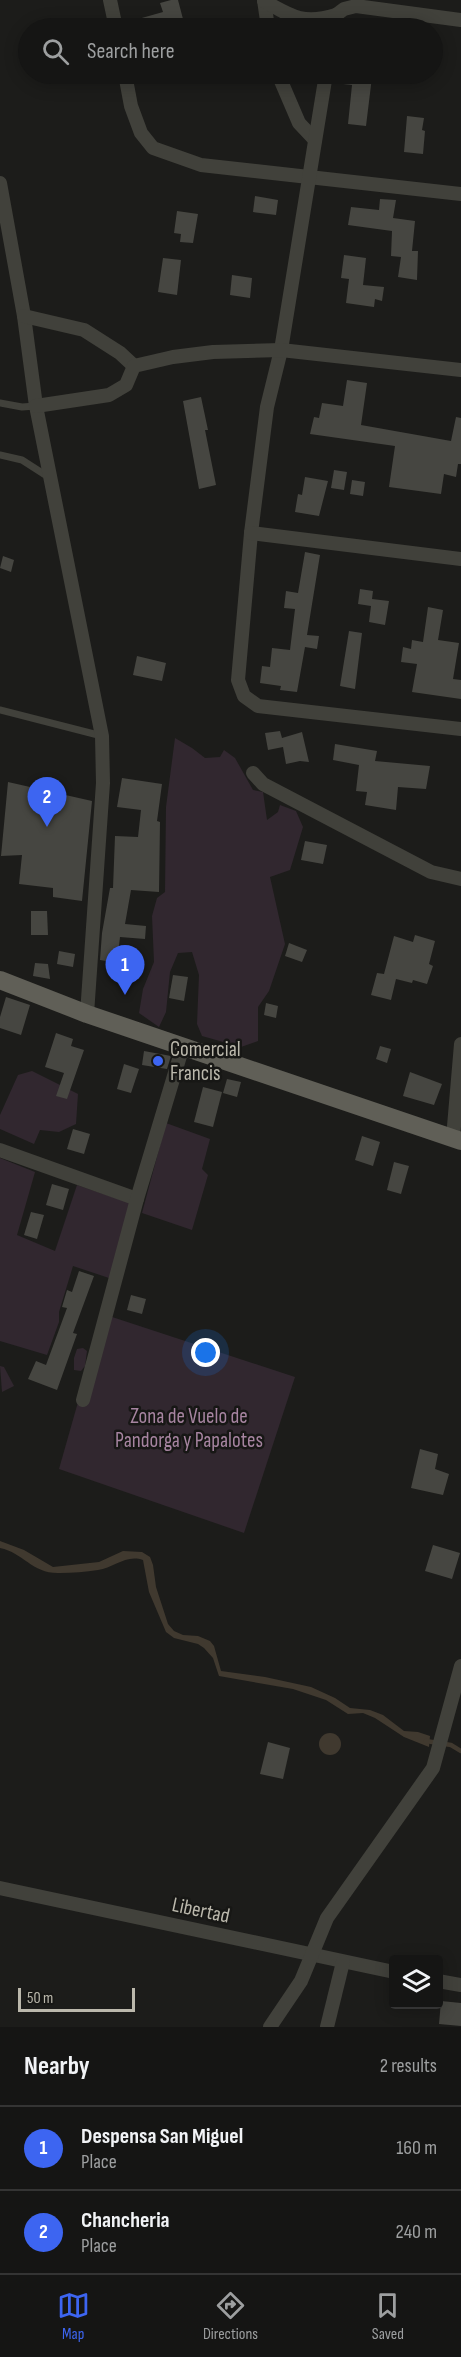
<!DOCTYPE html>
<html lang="en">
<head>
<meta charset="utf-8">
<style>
	body { margin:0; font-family:"Sofia Sans Condensed",sans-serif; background:#1e1e1d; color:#f1f3f6 }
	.controls { position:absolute; right:18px; bottom:18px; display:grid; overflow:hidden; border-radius:6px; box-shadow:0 3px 15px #0003 }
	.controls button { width:54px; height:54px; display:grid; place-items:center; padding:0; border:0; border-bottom:2px solid #343434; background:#151514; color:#f1f3f6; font:30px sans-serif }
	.scale { position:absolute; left:18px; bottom:15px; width:117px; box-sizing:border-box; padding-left:6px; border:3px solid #bbb8ac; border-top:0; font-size:16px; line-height:21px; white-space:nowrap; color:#bbb8ac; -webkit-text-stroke:4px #171715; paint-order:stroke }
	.you { position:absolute; left:206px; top:1353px; width:21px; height:21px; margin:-15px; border:4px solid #fff; border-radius:50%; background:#1a73e8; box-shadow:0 0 0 9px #1a73e833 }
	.badge { display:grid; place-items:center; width:39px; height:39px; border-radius:50%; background:#3d65f1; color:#fff; font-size:20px; font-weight:700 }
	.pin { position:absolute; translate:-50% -50px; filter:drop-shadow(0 2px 3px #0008) }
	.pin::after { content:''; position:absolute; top:32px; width:21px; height:18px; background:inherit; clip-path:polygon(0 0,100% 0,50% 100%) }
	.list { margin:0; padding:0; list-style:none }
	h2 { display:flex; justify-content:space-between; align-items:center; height:78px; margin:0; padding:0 24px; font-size:26px }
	h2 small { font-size:20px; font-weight:400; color:#9d9fa0 }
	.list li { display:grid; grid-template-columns:39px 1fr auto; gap:18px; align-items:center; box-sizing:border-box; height:84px; padding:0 24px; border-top:2px solid #343434 }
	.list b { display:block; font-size:22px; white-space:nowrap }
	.list p { margin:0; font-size:20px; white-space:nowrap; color:#9d9fa0 }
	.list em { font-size:20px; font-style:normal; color:#9d9fa0 }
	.icon { flex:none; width:33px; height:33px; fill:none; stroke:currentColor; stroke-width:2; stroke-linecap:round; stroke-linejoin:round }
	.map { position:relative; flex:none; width:461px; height:2027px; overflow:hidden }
	.search { position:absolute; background:#151514; box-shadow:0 3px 15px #0003; left:18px; right:18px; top:18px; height:66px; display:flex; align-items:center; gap:15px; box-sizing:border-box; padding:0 21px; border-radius:33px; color:#9d9fa0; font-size:22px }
	.sheet { height:246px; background:#151514 }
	nav { display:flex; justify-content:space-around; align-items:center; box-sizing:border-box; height:84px; border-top:2px solid #343434; background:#151514; font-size:16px; color:#9d9fa0 }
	nav a { display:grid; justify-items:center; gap:3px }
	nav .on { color:#3d65f1 }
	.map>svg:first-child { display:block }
	.green { fill:#31272f }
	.water { fill:#40392f }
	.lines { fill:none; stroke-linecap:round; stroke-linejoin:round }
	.stream { stroke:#40392f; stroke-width:4.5 }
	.building { fill:#464641 }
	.service { stroke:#41413b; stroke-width:7 }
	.minor { stroke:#41413b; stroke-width:14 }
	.primary { stroke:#605f57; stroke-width:18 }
	.poi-dot { fill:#3d65f1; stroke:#171715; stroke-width:2 }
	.labels { text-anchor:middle; stroke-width:5; stroke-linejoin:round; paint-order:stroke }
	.poi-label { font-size:21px; fill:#bbb8ac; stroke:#171715; text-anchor:start }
	.park-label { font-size:21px; fill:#a684a0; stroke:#171715 }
	.street-label { font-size:21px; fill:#bbb8ac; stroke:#171715 }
</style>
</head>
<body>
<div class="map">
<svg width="461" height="2027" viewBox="0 0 461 2027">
	<rect width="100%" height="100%" fill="#1c1c1a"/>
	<g class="green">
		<path d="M175,738L192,748L205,758L220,757L224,750L235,758L253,790L263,792L267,820L278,812L280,805L296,811L303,827L290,870L270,877L285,944L269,991L258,1007V1041L241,1047L202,1036L197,1024L199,975L192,952L178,953L170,972L166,1012L159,1027L139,1013L143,989L154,962L152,916L157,898L165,892L166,807Z"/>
		<path d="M32,1071L78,1094L76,1124L59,1132L40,1130L34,1144L0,1129V1115L18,1075Z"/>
		<path d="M166,1123L210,1139L202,1169L208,1175L192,1230L142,1213Z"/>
		<path d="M0,1158L35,1172L17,1235L55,1251L77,1185L133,1204L109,1278L73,1266L59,1312V1322L47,1355L0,1341Z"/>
		<path d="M103,1314L295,1377L244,1533L59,1469Z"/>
		<path d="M83,1348L87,1351L85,1366L81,1371L74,1370V1358L77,1349Z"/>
		<path d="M0,1366L4,1367L14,1386L2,1392Z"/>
	</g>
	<g class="water">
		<path d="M0,1541L24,1550L53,1567L99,1562L123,1551L142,1552L150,1557L153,1565L156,1587L168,1624L174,1631L183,1635L198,1636L210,1641L214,1646L221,1671L265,1677L311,1687L335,1698L350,1708L370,1710L383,1715L404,1731L418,1732L430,1736L429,1747L404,1737L375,1718L363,1713L348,1714L326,1700L293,1689L219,1676L213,1658L204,1648L198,1644L174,1638L166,1632L149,1592L143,1560C126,1554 114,1568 98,1570C86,1572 72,1573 60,1573C32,1574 24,1553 0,1548Z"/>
		<circle cx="330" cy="1744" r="11"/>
	</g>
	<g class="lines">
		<path class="stream" d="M426,1741L451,1745L461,1751"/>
	</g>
	<g class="building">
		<path d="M171,0H178L183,19L147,28H125L124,23L163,12L160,3Z"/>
		<path d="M335,74L372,77L366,126L348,124L352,85L334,83Z"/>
		<path d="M407,116L424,118L422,130L425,131L423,154L404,152Z"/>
		<path d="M255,196L278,200L276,215L253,212Z"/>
		<path d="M380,199L396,200L393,218L415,221L412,251H418L417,280L398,277L401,257L391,256L392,231L348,225L351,207L379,210Z"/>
		<path d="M177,211L198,214L193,243L180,242L181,234L174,233Z"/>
		<path d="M344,255L366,258L363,285L384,287L382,301L375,299L374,307L346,303L349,279L341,278Z"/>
		<path d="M163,258L181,260L177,295L158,292Z"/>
		<path d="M232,275L252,278L250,298L230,295Z"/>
		<path d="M347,380L367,383L361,425L451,441L456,417L461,418V464H458L456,477L444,474L441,494L389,487L395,446L310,434L314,417L319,418L322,403L343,406Z"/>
		<path d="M201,397L208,430H205L216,485L199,489L183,401Z"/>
		<path d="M334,470L347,472L344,490L331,488Z"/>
		<path d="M305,477L328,481L319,516L295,512L298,494L302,495Z"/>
		<path d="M352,480L365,482L363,496L350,494Z"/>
		<path d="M305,552L320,555L307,635L319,636L317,649L305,647L297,692L280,690L281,686L260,683L262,666L270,667L272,648L290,650L295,609L284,608L286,591L298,593Z"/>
		<path d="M3,556L14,560L11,572L0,568Z"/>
		<path d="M360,589L373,591L372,599L389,601L385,625L369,622L371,606L358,604Z"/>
		<path d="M428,607L443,610L438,640L459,643L453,679L461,680V699L412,692L417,664L401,662L403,647L411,649L412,640L423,642Z"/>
		<path d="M349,631L362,633L355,689L340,686Z"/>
		<path d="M137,656L166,663L162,681L133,675Z"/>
		<path d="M280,731L282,738L302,732L309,762L300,761L286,764L283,747L268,750L265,733Z"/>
		<path d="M335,744L377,751L375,761L430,766L426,789L398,787L396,810L365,805L367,792L356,791L359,765L333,760Z"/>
		<path d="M122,778L162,784L157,821L160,822L159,892L131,890L125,924L146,926L145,939L120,937L117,963L100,960L102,933L110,888H113L115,836L138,837L141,810L117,807Z"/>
		<path d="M8,782L92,801L82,901L53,897V888L19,884L22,855L1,856Z"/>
		<path d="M305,841L327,845L323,864L301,860Z"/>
		<path d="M31,911H47L48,935H31Z"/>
		<path d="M415,935L435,941L429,964L433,966L427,984L413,980L412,983L396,979L391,1000L371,995L377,973L384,974L394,936L413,942Z"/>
		<path d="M289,943L307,950L302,962L285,956Z"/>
		<path d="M59,951L75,954L73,967L57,964Z"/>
		<path d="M35,963L48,964L50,979L33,976Z"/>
		<path d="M173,975L188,977L184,1001L169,998Z"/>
		<path d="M6,997L30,1005L21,1035L0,1028V1017Z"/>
		<path d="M266,1003L278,1006L276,1018L264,1015Z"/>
		<path d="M56,1033L73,1039L71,1046L84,1050L67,1099L56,1096L64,1073L45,1067Z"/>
		<path d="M380,1046L391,1049L387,1063L376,1059Z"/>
		<path d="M144,1051L171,1056L167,1069L142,1065Z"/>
		<path d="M124,1064L139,1069L131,1093L117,1089Z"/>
		<path d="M410,1072L442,1084L434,1105L403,1096Z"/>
		<path d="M227,1079L241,1082L237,1097L223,1093Z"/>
		<path d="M203,1087L222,1092L213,1127L194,1122Z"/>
		<path d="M73,1129L90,1134L84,1154L67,1149Z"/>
		<path d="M362,1136L380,1142L373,1166L355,1160Z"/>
		<path d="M394,1162L409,1166L401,1194L387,1190Z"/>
		<path d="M52,1184L69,1189L63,1210L46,1205Z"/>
		<path d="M31,1212L44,1215L37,1239L24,1235Z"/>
		<path d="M79,1271L94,1276L73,1333L77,1334L57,1390L28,1379L36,1361L46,1365L67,1308L62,1307L67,1290L72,1292Z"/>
		<path d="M131,1295L146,1299L142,1314L127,1310Z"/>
		<path d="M420,1449L438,1454L435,1469L449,1474L443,1495L411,1488Z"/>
		<path d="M433,1545L460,1553L452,1579L425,1571Z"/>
		<path d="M268,1742L290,1748L283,1779L260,1774Z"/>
		<path d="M441,2001L461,2003V2026L439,2024Z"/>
	</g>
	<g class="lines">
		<g class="service">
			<path d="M0,403L22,407L36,406"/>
			<path d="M0,455L22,460L50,478"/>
			<path d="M0,710L102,736"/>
		</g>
		<g class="minor">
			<path d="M110,0L116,28"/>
			<path d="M264,0L268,28"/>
			<path d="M264,1C292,17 304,25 336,15"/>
			<path d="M334,28L336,15L344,9L356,6L461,20"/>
			<path d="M125,74L131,106L141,133L153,148L201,165L461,194"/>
			<path d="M278,74L299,123L315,140"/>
			<path d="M326,74L281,350L267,407L251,533L238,680L244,696L258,706L461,729"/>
			<path d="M0,183L24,316L36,406L102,736L103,783L87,1014"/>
			<path d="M24,316L84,330L120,353L134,366"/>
			<path d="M36,406L109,395L126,385L134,366L173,357L213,352L281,350L461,370"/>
			<path d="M251,533L461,559"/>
			<path d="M253,773L263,784L431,872L461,879"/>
			<path d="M453,1138L461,1044"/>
			<path d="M0,1150L137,1199"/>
			<path d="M83,1400L137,1199L183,1046"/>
			<path d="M0,1888L394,1972"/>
			<path d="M438,1981L461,1985"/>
			<path d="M270,2027L301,1981L327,1918L433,1768L461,1666"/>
			<path d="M327,2027L343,1962"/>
		</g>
		<path class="primary" d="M0,980L87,1014L461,1141"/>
	</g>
	<circle class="poi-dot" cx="158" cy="1061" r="6"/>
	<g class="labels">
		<g class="poi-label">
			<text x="170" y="1056">Comercial<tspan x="170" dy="24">Francis</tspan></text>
		</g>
		<g class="park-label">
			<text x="189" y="1423">Zona de Vuelo de<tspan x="189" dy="24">Pandorga y Papalotes</tspan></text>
		</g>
		<g class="street-label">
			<text transform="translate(201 1910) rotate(12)" y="7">Libertad</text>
		</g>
	</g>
</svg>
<div class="controls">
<button><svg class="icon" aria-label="layers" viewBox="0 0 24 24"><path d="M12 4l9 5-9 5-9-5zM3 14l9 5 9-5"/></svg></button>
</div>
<div class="scale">50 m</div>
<div class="you"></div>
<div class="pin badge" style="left:125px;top:995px">1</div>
<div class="pin badge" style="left:47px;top:827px">2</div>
<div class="search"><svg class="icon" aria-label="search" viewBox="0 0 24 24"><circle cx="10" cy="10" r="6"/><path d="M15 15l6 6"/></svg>Search here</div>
</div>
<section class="sheet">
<h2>Nearby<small>2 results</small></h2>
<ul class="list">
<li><span class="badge">1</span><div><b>Despensa San Miguel</b><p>Place</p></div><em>160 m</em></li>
<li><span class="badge">2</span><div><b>Chancheria</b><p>Place</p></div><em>240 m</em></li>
</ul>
</section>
<nav>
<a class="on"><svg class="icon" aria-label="map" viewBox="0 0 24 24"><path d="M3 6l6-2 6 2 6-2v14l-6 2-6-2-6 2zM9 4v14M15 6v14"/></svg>Map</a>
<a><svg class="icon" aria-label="directions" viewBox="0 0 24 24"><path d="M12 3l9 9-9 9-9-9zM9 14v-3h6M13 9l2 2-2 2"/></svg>Directions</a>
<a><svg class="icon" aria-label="saved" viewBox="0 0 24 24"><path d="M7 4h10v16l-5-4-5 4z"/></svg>Saved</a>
</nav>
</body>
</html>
